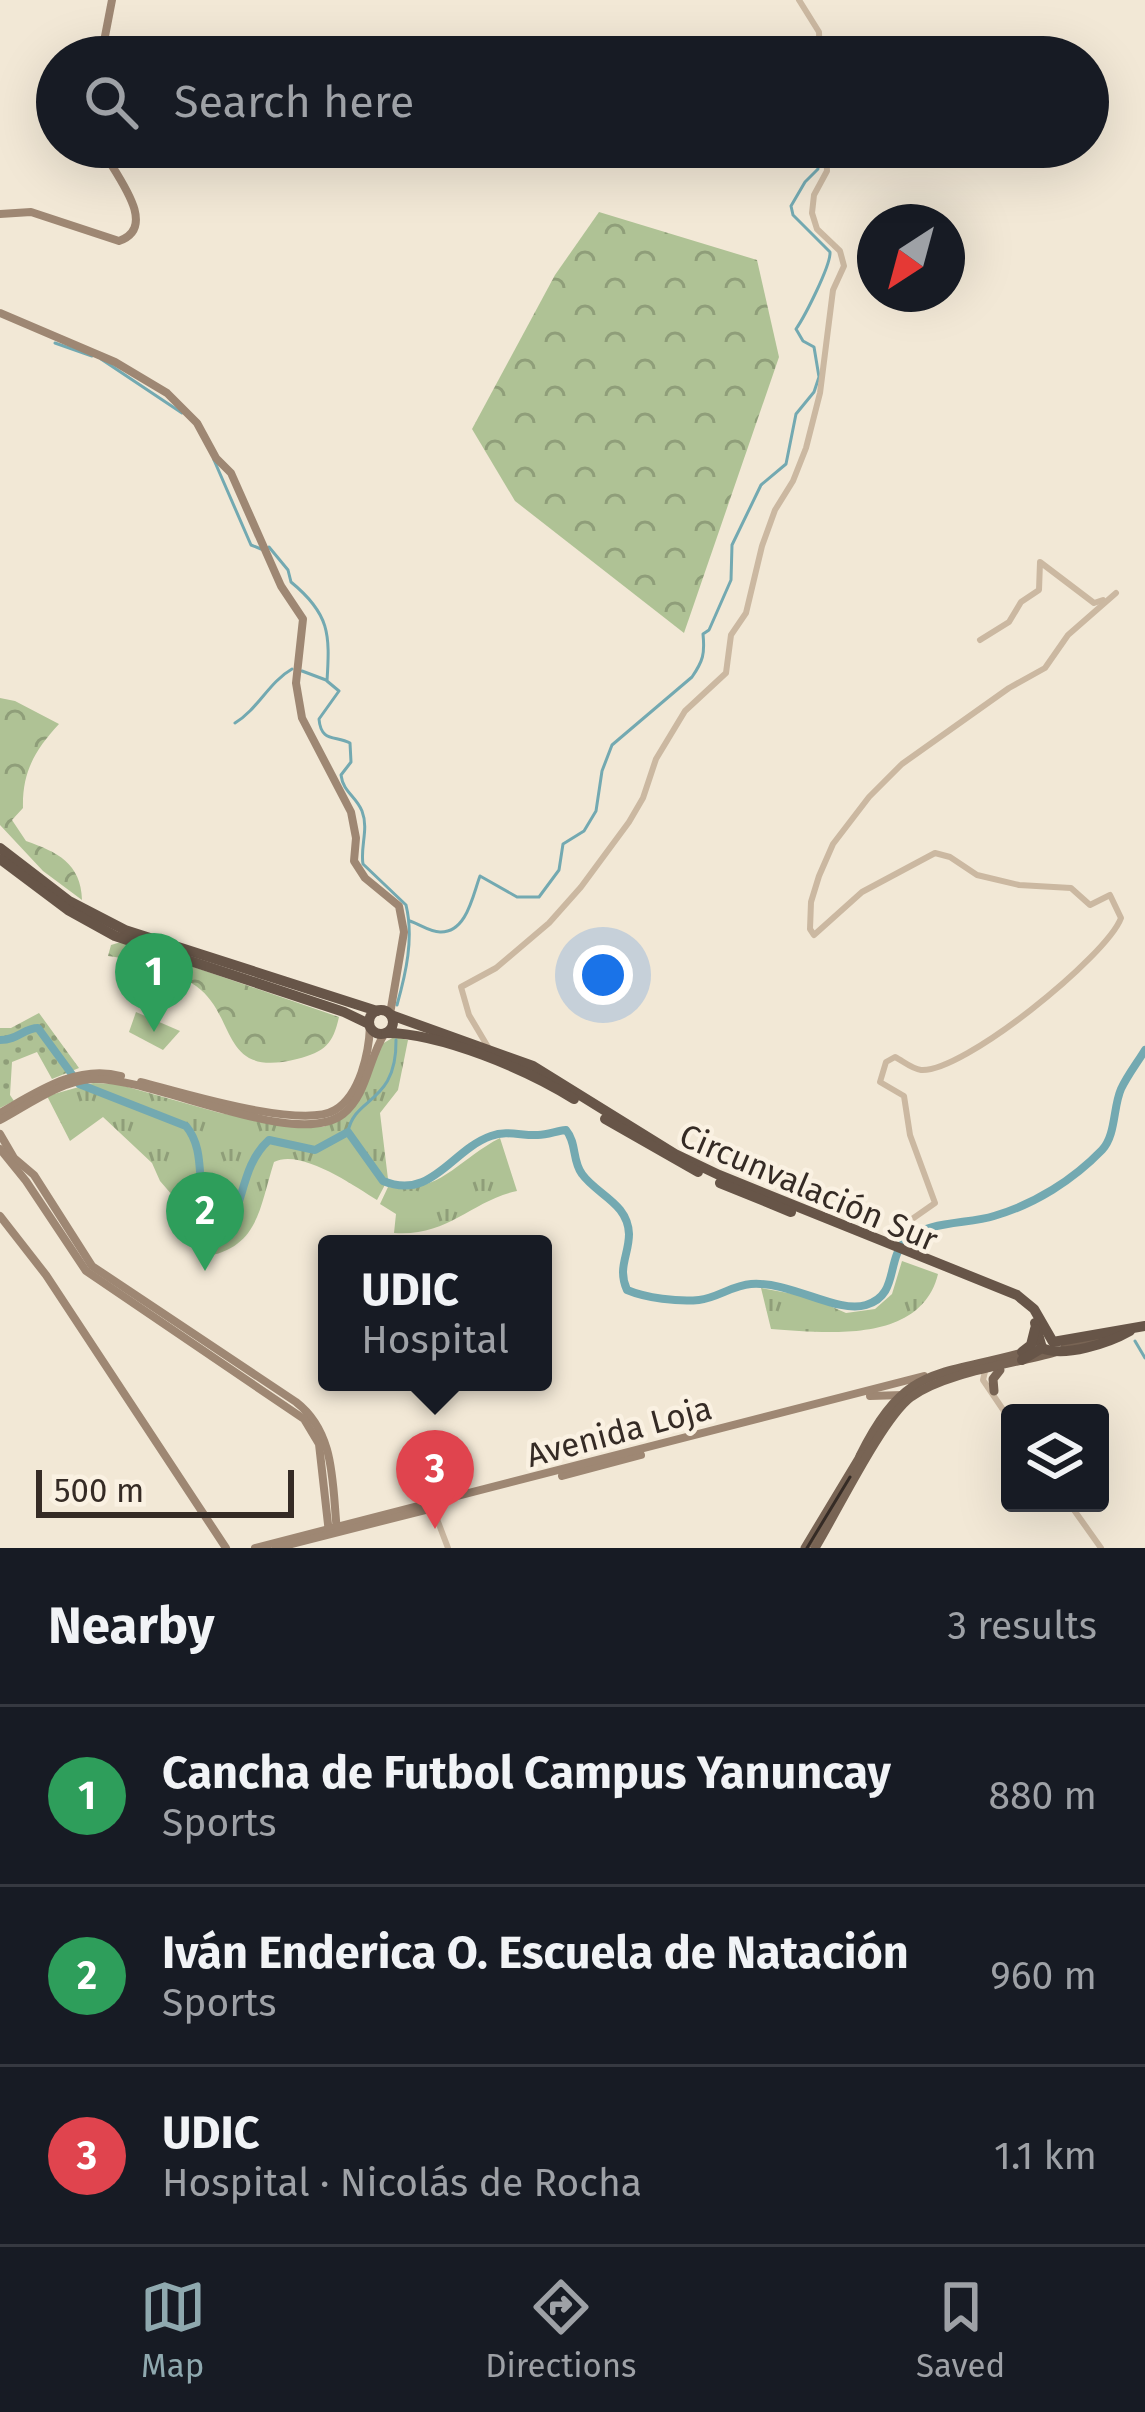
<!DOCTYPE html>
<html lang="en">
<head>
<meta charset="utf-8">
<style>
	body { margin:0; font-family:"Fira Sans",sans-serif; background:#20242c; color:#f1f3f6 }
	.controls { position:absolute; right:36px; bottom:36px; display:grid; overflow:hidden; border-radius:12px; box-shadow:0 12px 48px #0002 }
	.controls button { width:108px; height:108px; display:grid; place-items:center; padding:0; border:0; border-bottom:3px solid #363941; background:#171b24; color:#f1f3f6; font:60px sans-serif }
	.compass { position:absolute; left:857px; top:204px; width:108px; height:108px; border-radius:50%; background:#171b24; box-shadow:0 12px 48px #0002; rotate:216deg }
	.scale { position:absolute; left:36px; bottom:30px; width:258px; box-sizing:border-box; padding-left:12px; border:6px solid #352b25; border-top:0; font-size:33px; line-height:42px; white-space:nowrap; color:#352b25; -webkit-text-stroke:9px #faf1e2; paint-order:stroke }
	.you { position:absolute; left:603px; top:975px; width:42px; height:42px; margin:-30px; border:9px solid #fff; border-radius:50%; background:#1a73e8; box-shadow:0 0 0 18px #1a73e833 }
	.badge { display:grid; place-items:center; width:78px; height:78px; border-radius:50%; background:#8fa9af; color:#fff; font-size:39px; font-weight:700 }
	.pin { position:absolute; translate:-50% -99px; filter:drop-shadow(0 3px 6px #0008) }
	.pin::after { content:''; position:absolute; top:63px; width:42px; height:36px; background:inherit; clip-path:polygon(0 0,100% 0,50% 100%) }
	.popup { position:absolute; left:318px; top:1235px; width:234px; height:156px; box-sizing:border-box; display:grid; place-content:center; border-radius:12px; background:#171b24; filter:drop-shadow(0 3px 9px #0005); font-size:39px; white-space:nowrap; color:#9ea1a6 }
	.popup b { font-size:45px; color:#f1f3f6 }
	.popup::after { content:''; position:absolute; left:50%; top:100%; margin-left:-24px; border:24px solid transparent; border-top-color:#171b24 }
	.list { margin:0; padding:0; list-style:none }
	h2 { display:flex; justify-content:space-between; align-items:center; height:156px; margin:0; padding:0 48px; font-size:51px }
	h2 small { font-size:39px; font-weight:400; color:#9ea1a6 }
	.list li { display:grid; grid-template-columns:78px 1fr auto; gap:36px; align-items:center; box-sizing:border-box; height:180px; padding:0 48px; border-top:3px solid #363941 }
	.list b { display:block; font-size:45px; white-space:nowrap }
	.list p { margin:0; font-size:39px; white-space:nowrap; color:#9ea1a6 }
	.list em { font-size:39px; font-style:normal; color:#9ea1a6 }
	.icon { flex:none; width:66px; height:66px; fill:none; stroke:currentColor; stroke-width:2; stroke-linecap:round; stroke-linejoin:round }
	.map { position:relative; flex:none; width:1145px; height:1548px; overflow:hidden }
	.search { position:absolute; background:#171b24; box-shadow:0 12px 48px #0002; left:36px; right:36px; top:36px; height:132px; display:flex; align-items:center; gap:30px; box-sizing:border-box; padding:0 42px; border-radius:66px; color:#9ea1a6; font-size:45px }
	.sheet { height:696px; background:#171b24 }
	nav { display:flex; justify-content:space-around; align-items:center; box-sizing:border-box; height:168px; border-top:3px solid #363941; background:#171b24; font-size:33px; color:#9ea1a6 }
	nav a { display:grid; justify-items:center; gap:6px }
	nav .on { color:#8fa9af }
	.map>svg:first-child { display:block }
	.grass { fill:url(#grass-dots) }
	.forest { fill:url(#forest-crowns) }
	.park { fill:url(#park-tufts) }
	.pitch { fill:#afc295 }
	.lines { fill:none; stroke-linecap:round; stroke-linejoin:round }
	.stream { stroke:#73a9b1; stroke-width:3 }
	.river { stroke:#73a9b1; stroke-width:8 }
	.tertiary { stroke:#cbb8a1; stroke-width:6 }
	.secondary { stroke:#9e8773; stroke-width:8 }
	.primary { stroke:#786454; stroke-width:9 }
	.trunk { stroke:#675548; stroke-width:10 }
	.tram { stroke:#352b25; stroke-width:3 }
	.labels { text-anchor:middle; stroke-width:9; stroke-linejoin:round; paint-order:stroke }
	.street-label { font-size:33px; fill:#352b25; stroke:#faf1e2 }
</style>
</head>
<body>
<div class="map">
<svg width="1145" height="1548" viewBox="0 0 1145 1548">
	<defs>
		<pattern id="grass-dots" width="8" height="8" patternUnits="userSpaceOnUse" patternTransform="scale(3)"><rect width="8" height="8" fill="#afc295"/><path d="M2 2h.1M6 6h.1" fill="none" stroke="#8f9e79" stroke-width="1.8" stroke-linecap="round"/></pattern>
		<pattern id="forest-crowns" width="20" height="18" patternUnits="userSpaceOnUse" patternTransform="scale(3)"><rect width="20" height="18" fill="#afc295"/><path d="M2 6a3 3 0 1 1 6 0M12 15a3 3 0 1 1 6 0" fill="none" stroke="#8f9e79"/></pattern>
		<pattern id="park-tufts" width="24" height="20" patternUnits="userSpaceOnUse" patternTransform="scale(3)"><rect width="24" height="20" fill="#afc295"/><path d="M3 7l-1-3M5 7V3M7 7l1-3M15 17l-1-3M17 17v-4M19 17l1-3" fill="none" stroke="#8f9e79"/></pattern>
	</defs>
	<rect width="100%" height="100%" fill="#f2e8d6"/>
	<path class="grass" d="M39,1013L79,1068L52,1079L37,1052L12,1062L10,1095L14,1101L0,1108V1028H11Z"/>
	<g class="forest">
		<path d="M599,212L757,260L779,357L684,633L515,501L472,429L555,275Z"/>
		<path d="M0,698L15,701L59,724C35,750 22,772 23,808L12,820L26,841C57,852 81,863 82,900L43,871L0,825Z"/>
		<path d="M121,942L339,1017C333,1044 325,1052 297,1059C219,1079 238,1016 196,986C170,968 138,960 108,956L111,945Z"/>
	</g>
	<g class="park">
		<path d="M394,1037L408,1040L398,1090L380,1113L388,1179L377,1200C353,1185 300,1148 274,1162C259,1209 259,1248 203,1257L185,1231L190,1226L175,1209L179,1203L160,1181L152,1163L103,1117L70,1141L47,1096L93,1083L117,1084L220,1113L299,1127H323L343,1118L382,1044Z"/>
		<path d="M500,1138L517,1191C471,1201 448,1237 394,1233L396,1214L380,1204L388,1187C441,1194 457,1160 500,1138Z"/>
		<path d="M902,1261L938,1274C921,1344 827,1333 771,1329L761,1288L810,1297L846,1313L875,1309L892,1294Z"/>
	</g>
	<path class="pitch" d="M136,1012L180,1031L163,1050L129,1032Z"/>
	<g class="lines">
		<g class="stream">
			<path d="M55,343L92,356"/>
			<path d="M101,359L182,413"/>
			<path d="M214,460L251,545L261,549"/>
			<path d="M269,547L288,570L291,582C330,614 330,634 327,681L339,691L319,719C321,743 336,735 350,743L351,762L341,775C343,792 356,796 362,811C369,829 360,847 363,864L406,905C414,938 406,973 397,1005"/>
			<path d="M302,671L326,680"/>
			<path d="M235,723C258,709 269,682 292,669"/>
			<path d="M410,921C419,924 430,932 440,932C467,933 473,894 480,876L517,897H539L559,870L563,844L584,831L596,811L602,771L612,745L692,677C703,661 705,654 703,634L709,630L731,580L732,545L761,485L786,464L796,414L814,392L819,377L814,347L803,341L796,329C805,316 831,265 830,252L793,215L791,206L805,182L818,169L816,149"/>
			<path d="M348,1132C354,1096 397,1104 396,1040"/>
			<path d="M1135,1341L1145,1358"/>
		</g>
		<path class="river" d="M0,1040C18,1040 24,1028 38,1028L79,1084L186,1126C211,1156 189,1200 218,1233L227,1231C244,1203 242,1164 269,1140L315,1150L348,1132L383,1181C432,1201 451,1150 491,1136C507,1130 522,1136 538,1135C548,1135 556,1131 566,1130C577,1143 572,1161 582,1174C597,1195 628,1203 629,1234C629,1255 617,1268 627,1290C646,1298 678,1302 699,1300C717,1298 733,1285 751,1284C791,1281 837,1314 866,1305C900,1295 885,1259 907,1239C928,1221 969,1224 994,1216C1035,1204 1073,1180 1102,1150C1116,1135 1113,1107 1121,1089C1127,1076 1137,1063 1145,1050"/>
		<g class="tertiary">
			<path d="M799,0L819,32L820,57"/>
			<path d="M980,640L1009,622L1021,602L1039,590L1040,562L1094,603L1103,600"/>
			<path d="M488,1047L469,1015L461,987L496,968L549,923L581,887L629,822L643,798L656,759L685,711L726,673L731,635L746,613L762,546L775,510L793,481L806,448L820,393L833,290L844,266L840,251L817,229L812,213L814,195L827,171L826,147"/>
			<path d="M891,1245L905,1224L935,1203L910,1135L904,1096L880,1082L886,1062L895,1057C903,1061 912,1069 921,1070C963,1073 1107,956 1121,918L1110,895L1090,905L1071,888L1019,885L977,875L950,857L935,853L862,892L814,935L810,929L811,902L819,876L833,844L869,797L902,764L1009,688L1045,668L1068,635L1116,593"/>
			<path d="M986,1367L983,1380L1010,1420"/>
			<path d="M1069,1503L1101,1548"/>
			<path d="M432,1506L448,1548"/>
		</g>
		<g class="secondary">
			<path d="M101,57L112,0"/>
			<path d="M0,214L31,212L119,241C161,226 113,172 101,147"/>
			<path d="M0,313L115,362L167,393L197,423L216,458L231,473L281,586L303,619L296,683L302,718L351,812L356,838L354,861L365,878L399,906L404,932L390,1014"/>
			<path d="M141,1082C180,1092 302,1130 335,1110C360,1095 369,1053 370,1026"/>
			<path d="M0,1113C37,1092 77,1064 121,1076"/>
			<path d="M0,1120C28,1105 60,1081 92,1079C151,1076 296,1151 343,1114C368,1094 368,1058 385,1033"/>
			<path d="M0,1134L14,1158L34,1175L92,1266L296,1402C336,1433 332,1484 337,1531"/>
			<path d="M0,1149L26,1181L86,1271L304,1419L319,1444L329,1533"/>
			<path d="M0,1216L46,1275L226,1548"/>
			<path d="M870,1396L903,1395"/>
			<path d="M562,1476L641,1455"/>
			<path d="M255,1548L924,1376"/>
			<path d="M276,1548L437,1507"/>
		</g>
		<g class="primary">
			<path d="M1065,1347L1101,1339"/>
			<path d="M994,1391L993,1379L1000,1370"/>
			<path d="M860,1456C906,1363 938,1377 1026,1352"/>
			<path d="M805,1548L861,1455"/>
			<path d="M815,1548C837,1512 882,1419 911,1397C946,1372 1013,1364 1055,1352"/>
		</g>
		<g class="trunk">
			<path d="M0,848L69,901L125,930L377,1011"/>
			<path d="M0,859L68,910L115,936L344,1012L369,1024"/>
			<circle cx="381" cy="1022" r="12"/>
			<path d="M391,1015L533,1066L675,1154L719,1175L1017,1295L1034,1309L1053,1342L1145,1326"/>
			<path d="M386,1033C441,1033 528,1070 574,1099"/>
			<path d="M605,1119L698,1172"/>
			<path d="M720,1183L791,1212"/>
			<path d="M1035,1323L1042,1348"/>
			<path d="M1042,1348C1064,1358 1109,1343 1130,1331"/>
			<path d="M1022,1352L1031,1345L1035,1329"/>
			<path d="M1022,1360L1042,1348"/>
		</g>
		<path class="tram" d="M807,1548L850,1477"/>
	</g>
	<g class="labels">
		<g class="street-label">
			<text transform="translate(809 1187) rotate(23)" y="12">Circunvalación Sur</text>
			<text transform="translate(619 1431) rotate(-15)" y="12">Avenida Loja</text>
		</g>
	</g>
</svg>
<div class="controls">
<button><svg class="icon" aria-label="layers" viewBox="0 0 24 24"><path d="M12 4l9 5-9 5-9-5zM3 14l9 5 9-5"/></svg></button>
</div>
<svg class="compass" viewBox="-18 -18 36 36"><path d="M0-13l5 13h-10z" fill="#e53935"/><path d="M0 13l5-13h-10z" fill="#9ea1a6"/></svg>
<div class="scale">500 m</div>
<div class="you"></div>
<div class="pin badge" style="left:154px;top:1032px;background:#2e9e5b">1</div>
<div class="pin badge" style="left:205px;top:1271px;background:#2e9e5b">2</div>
<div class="pin badge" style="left:435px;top:1529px;background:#e0444e">3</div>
<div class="popup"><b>UDIC</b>Hospital</div>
<div class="search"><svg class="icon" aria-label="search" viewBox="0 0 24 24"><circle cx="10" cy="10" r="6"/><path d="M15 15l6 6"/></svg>Search here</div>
</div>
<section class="sheet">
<h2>Nearby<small>3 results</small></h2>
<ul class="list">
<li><span class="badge" style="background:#2e9e5b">1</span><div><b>Cancha de Futbol Campus Yanuncay</b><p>Sports</p></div><em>880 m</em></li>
<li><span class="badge" style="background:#2e9e5b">2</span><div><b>Iván Enderica O. Escuela de Natación</b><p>Sports</p></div><em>960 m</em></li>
<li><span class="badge" style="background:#e0444e">3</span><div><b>UDIC</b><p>Hospital · Nicolás de Rocha</p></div><em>1.1 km</em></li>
</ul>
</section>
<nav>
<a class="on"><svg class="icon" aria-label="map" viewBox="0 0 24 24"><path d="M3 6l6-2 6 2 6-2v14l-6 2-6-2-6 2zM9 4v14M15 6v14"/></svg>Map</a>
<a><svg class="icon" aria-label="directions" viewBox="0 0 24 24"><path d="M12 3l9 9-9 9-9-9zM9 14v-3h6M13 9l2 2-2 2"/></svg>Directions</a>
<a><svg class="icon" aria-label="saved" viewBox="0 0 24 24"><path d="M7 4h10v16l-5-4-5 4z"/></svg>Saved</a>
</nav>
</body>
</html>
